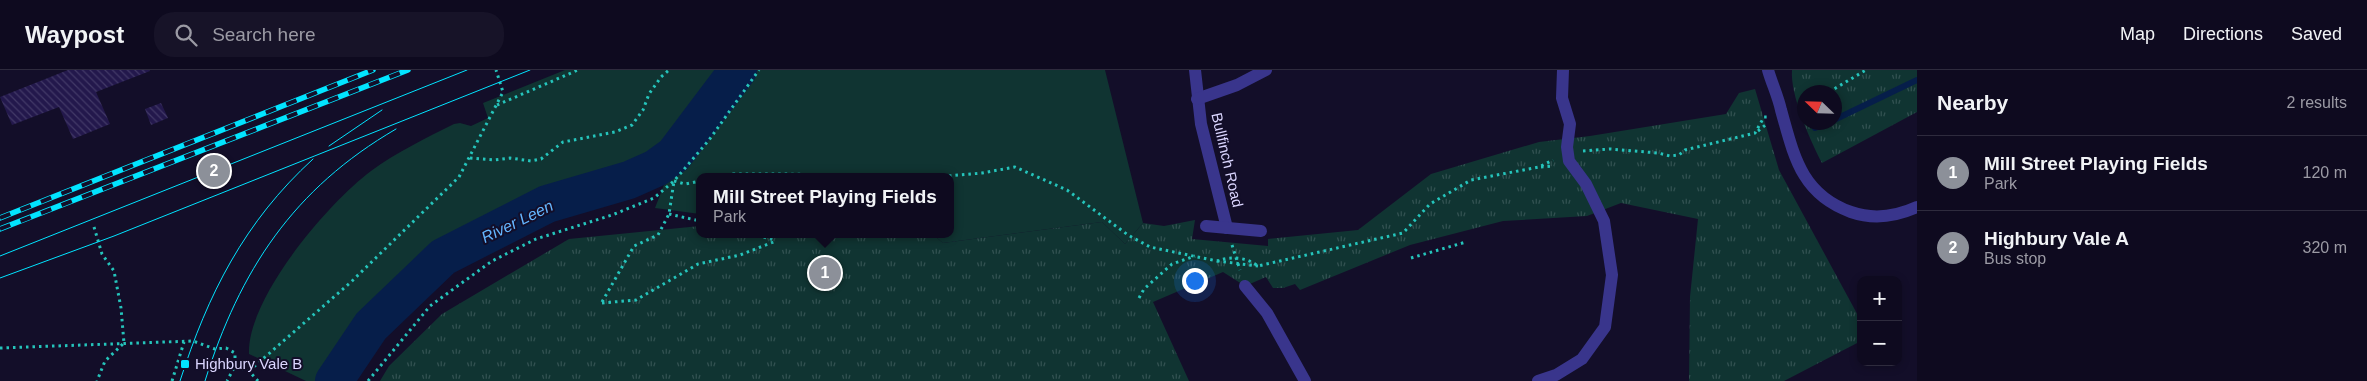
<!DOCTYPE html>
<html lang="en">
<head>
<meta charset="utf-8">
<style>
	body { margin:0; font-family:Helvetica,sans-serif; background:#171328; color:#f1f3f6 }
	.controls { position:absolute; right:15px; bottom:15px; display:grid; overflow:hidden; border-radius:10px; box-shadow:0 2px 8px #0003 }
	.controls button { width:45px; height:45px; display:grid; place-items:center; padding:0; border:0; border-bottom:1px solid #2e2b3d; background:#0e0a1f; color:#f1f3f6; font:25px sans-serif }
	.compass { position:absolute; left:1797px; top:15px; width:45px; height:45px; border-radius:50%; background:#0e0a1f; box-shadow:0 2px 8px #0003; rotate:293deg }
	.you { position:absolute; left:1194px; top:210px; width:18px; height:18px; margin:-12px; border:4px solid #fff; border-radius:50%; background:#1a73e8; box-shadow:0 0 0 8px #1a73e833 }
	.badge { display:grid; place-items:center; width:32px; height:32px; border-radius:50%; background:#8c9099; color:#fff; font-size:16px; font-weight:700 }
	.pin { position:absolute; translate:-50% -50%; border:2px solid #fff; box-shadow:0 1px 5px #0006 }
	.popup { position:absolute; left:696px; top:103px; width:258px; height:65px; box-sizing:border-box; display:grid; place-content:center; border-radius:10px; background:#0e0a1f; filter:drop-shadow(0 1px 4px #0005); font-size:16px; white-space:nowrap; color:#9b9aa4 }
	.popup b { font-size:19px; color:#f1f3f6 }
	.popup::after { content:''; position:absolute; left:50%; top:100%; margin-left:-10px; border:10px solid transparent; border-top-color:#0e0a1f }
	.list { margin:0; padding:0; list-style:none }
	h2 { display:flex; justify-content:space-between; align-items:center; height:65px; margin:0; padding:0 20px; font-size:21px }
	h2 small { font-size:16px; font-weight:400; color:#9b9aa4 }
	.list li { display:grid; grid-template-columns:32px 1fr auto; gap:15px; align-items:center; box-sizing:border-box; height:75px; padding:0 20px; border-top:1px solid #2e2b3d }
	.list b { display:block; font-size:19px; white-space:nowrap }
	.list p { margin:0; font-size:16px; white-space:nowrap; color:#9b9aa4 }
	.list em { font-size:16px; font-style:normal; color:#9b9aa4 }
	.icon { flex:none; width:28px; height:28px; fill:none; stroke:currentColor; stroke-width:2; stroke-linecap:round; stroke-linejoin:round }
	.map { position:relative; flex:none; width:1917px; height:311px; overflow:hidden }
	header { display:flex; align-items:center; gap:30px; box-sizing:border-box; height:70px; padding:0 25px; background:#0e0a1f; border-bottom:1px solid #2e2b3d }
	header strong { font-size:24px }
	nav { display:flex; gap:28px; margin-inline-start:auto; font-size:18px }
	.search { width:350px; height:45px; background:#171328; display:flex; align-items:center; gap:12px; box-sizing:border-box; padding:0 18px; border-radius:20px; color:#9b9aa4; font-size:19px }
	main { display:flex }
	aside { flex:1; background:#0e0a1f }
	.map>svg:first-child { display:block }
	.grass { fill:#103432 }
	.park { fill:url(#park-tufts); fill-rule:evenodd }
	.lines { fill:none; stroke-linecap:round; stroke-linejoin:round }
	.stream { stroke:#061e4a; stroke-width:6 }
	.river { stroke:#061e4a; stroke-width:38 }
	.building { fill:url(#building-back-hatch) }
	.path { stroke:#25c4bb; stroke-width:3; stroke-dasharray:2.5 4; stroke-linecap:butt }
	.street { stroke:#39358c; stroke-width:12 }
	.tram { stroke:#02e4ff; stroke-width:1 }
	.rail-casing { stroke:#02e4ff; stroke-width:5.5 }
	.rail { stroke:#130e29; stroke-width:4; stroke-dasharray:11; stroke-linecap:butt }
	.poi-dot { fill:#02e4ff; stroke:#130e29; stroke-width:2 }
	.labels { text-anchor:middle; stroke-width:4; stroke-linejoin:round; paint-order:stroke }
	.street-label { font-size:15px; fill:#dbd6ff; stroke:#130e29 }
	.poi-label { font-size:15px; fill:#dbd6ff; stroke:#130e29; text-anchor:start }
	.water-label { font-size:16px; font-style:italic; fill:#64b6ff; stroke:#130e29 }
</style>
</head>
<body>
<header>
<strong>Waypost</strong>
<div class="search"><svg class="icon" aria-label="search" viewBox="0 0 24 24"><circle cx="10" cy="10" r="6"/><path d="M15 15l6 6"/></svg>Search here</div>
<nav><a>Map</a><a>Directions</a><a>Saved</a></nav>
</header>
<main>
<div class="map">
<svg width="1917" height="311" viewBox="0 0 1917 311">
	<defs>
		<pattern id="park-tufts" width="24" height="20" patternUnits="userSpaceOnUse" patternTransform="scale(1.25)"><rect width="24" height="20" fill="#103432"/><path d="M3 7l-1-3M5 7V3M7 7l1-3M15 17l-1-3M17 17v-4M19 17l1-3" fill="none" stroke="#325151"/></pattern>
		<pattern id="building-back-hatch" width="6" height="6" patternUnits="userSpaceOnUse" patternTransform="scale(1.25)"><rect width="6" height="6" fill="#23184c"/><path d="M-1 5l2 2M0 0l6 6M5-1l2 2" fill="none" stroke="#423967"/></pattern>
	</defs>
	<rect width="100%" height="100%" fill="#130e29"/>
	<g class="grass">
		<path d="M565,0H725L670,81L654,98L638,108L533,142L484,167L378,257L339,311H306L249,284C247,228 328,133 371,101C397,82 426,68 454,54L460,53L471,56L488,48L483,33Z"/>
		<path d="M747,0H1105L1143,153L1125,174L1102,152L943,173L932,164H950V107H700V144L655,138L669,102Z"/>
	</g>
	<g class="park">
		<path d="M1792,0H1917V42L1822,93C1810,70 1790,25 1792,0ZM1804,22H1834V52H1804Z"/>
		<path d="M1755,19L1779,100L1861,251V271L1784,311H1689L1690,227L1698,149L1621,133L1587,146L1503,151L1410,175L1300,220L1295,214L1283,218H1273L1266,207L1245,216L1223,202L1153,232L1189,311H380L389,296L442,244L569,169L700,156V164H932L943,173L1102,152L1125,174L1143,153L1164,156L1195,150L1192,169L1268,176V169L1358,160L1431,104L1539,72L1590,66L1726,44L1739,23Z"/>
	</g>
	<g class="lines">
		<g class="stream">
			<path d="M1834,50L1917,10"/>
			<path d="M1815,58L1829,52"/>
		</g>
		<path class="river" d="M334,311L371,256L443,187L547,134L629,110L656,98L674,85L738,0"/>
	</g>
	<g class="building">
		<path d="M68,0H149L150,1L96,22L110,54L73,69L59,37L12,55L0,27Z"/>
		<path d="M161,33L168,48L151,55L145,39Z"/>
	</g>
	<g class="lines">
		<g class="path">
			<path d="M1829,22L1866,0"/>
			<path d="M497,35L578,0"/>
			<path d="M1758,61L1768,53"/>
			<path d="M1583,81L1610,79L1658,83L1670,86L1679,85L1685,80L1755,63L1764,47H1767"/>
			<path d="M470,88L494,90L510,88L531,91L541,89L563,72L615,62L632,55L643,40L649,24L661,7L669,0"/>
			<path d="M1541,97L1554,96"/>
			<path d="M720,107L733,104H784L934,107"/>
			<path d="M936,107L982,103L1015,97L1067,120L1128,165L1150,177L1217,191C1231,186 1246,187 1258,196L1403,163L1430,134L1471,110L1539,97L1553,90"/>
			<path d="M674,111L685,114L700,111"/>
			<path d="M669,144L700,151"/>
			<path d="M94,157L102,184L114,201L121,238L124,273L105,291L97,311"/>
			<path d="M751,164L775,170"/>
			<path d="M1232,175L1240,200"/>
			<path d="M1411,188L1466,172"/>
			<path d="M1217,191L1258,196"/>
			<path d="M1139,228L1144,219L1172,194L1195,186"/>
			<path d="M602,232L634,176L658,165L669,144L674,111"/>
			<path d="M602,233L636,230L698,194L740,185L776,171"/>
			<path d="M0,278L193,271L215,279L226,278L235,283V296L227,311"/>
			<path d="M235,296L249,301L258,311"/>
			<path d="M249,301L351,212L459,107L503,22L496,0"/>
			<path d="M172,311L184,272"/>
			<path d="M368,311L430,236L492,191L536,169L612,145L654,128L674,111L709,70L759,0"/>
		</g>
		<g class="street">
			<path d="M1195,0L1201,54L1227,158"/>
			<path d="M1768,0C1772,14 1778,26 1781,40C1794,86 1801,124 1851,142C1874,150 1895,147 1917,137"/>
			<path d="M1197,29L1237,15L1266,0"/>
			<path d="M1206,156L1261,161"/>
			<path d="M1245,216L1267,243L1305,311"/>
			<path d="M1538,311L1556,305L1582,289L1605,257L1612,205L1604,151L1586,114L1569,91L1567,77L1570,54L1562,28L1563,0"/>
		</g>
		<g class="tram">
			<path d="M329,76L382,40"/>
			<path d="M0,186L467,0"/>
			<path d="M0,208L114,166L530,0"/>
			<path d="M180,311C208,224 244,152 313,89"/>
			<path d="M205,311C240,200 293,119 396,59"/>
		</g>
		<g class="rail-casing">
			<g id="rail">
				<path d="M0,148L373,0"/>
				<path d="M0,159L408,0"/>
			</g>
		</g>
		<use href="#rail" class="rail"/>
	</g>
	<rect class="poi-dot" x="180" y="289" width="10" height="10" rx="2.5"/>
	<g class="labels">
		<g class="street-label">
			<text transform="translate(1227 90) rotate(77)" y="5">Bullfinch Road</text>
		</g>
		<g class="poi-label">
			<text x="195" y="299">Highbury Vale B</text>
		</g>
		<g class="water-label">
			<text transform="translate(517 151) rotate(-26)" y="6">River Leen</text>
		</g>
	</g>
</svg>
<div class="controls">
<button>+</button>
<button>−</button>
</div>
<svg class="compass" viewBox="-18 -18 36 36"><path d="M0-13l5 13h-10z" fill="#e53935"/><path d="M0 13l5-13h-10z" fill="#9b9aa4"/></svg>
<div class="you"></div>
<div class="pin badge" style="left:825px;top:203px">1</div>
<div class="popup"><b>Mill Street Playing Fields</b>Park</div>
<div class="pin badge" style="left:214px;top:101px">2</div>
</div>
<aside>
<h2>Nearby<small>2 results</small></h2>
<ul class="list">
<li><span class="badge">1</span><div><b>Mill Street Playing Fields</b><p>Park</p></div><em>120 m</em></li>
<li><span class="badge">2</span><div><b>Highbury Vale A</b><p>Bus stop</p></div><em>320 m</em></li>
</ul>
</aside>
</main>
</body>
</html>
